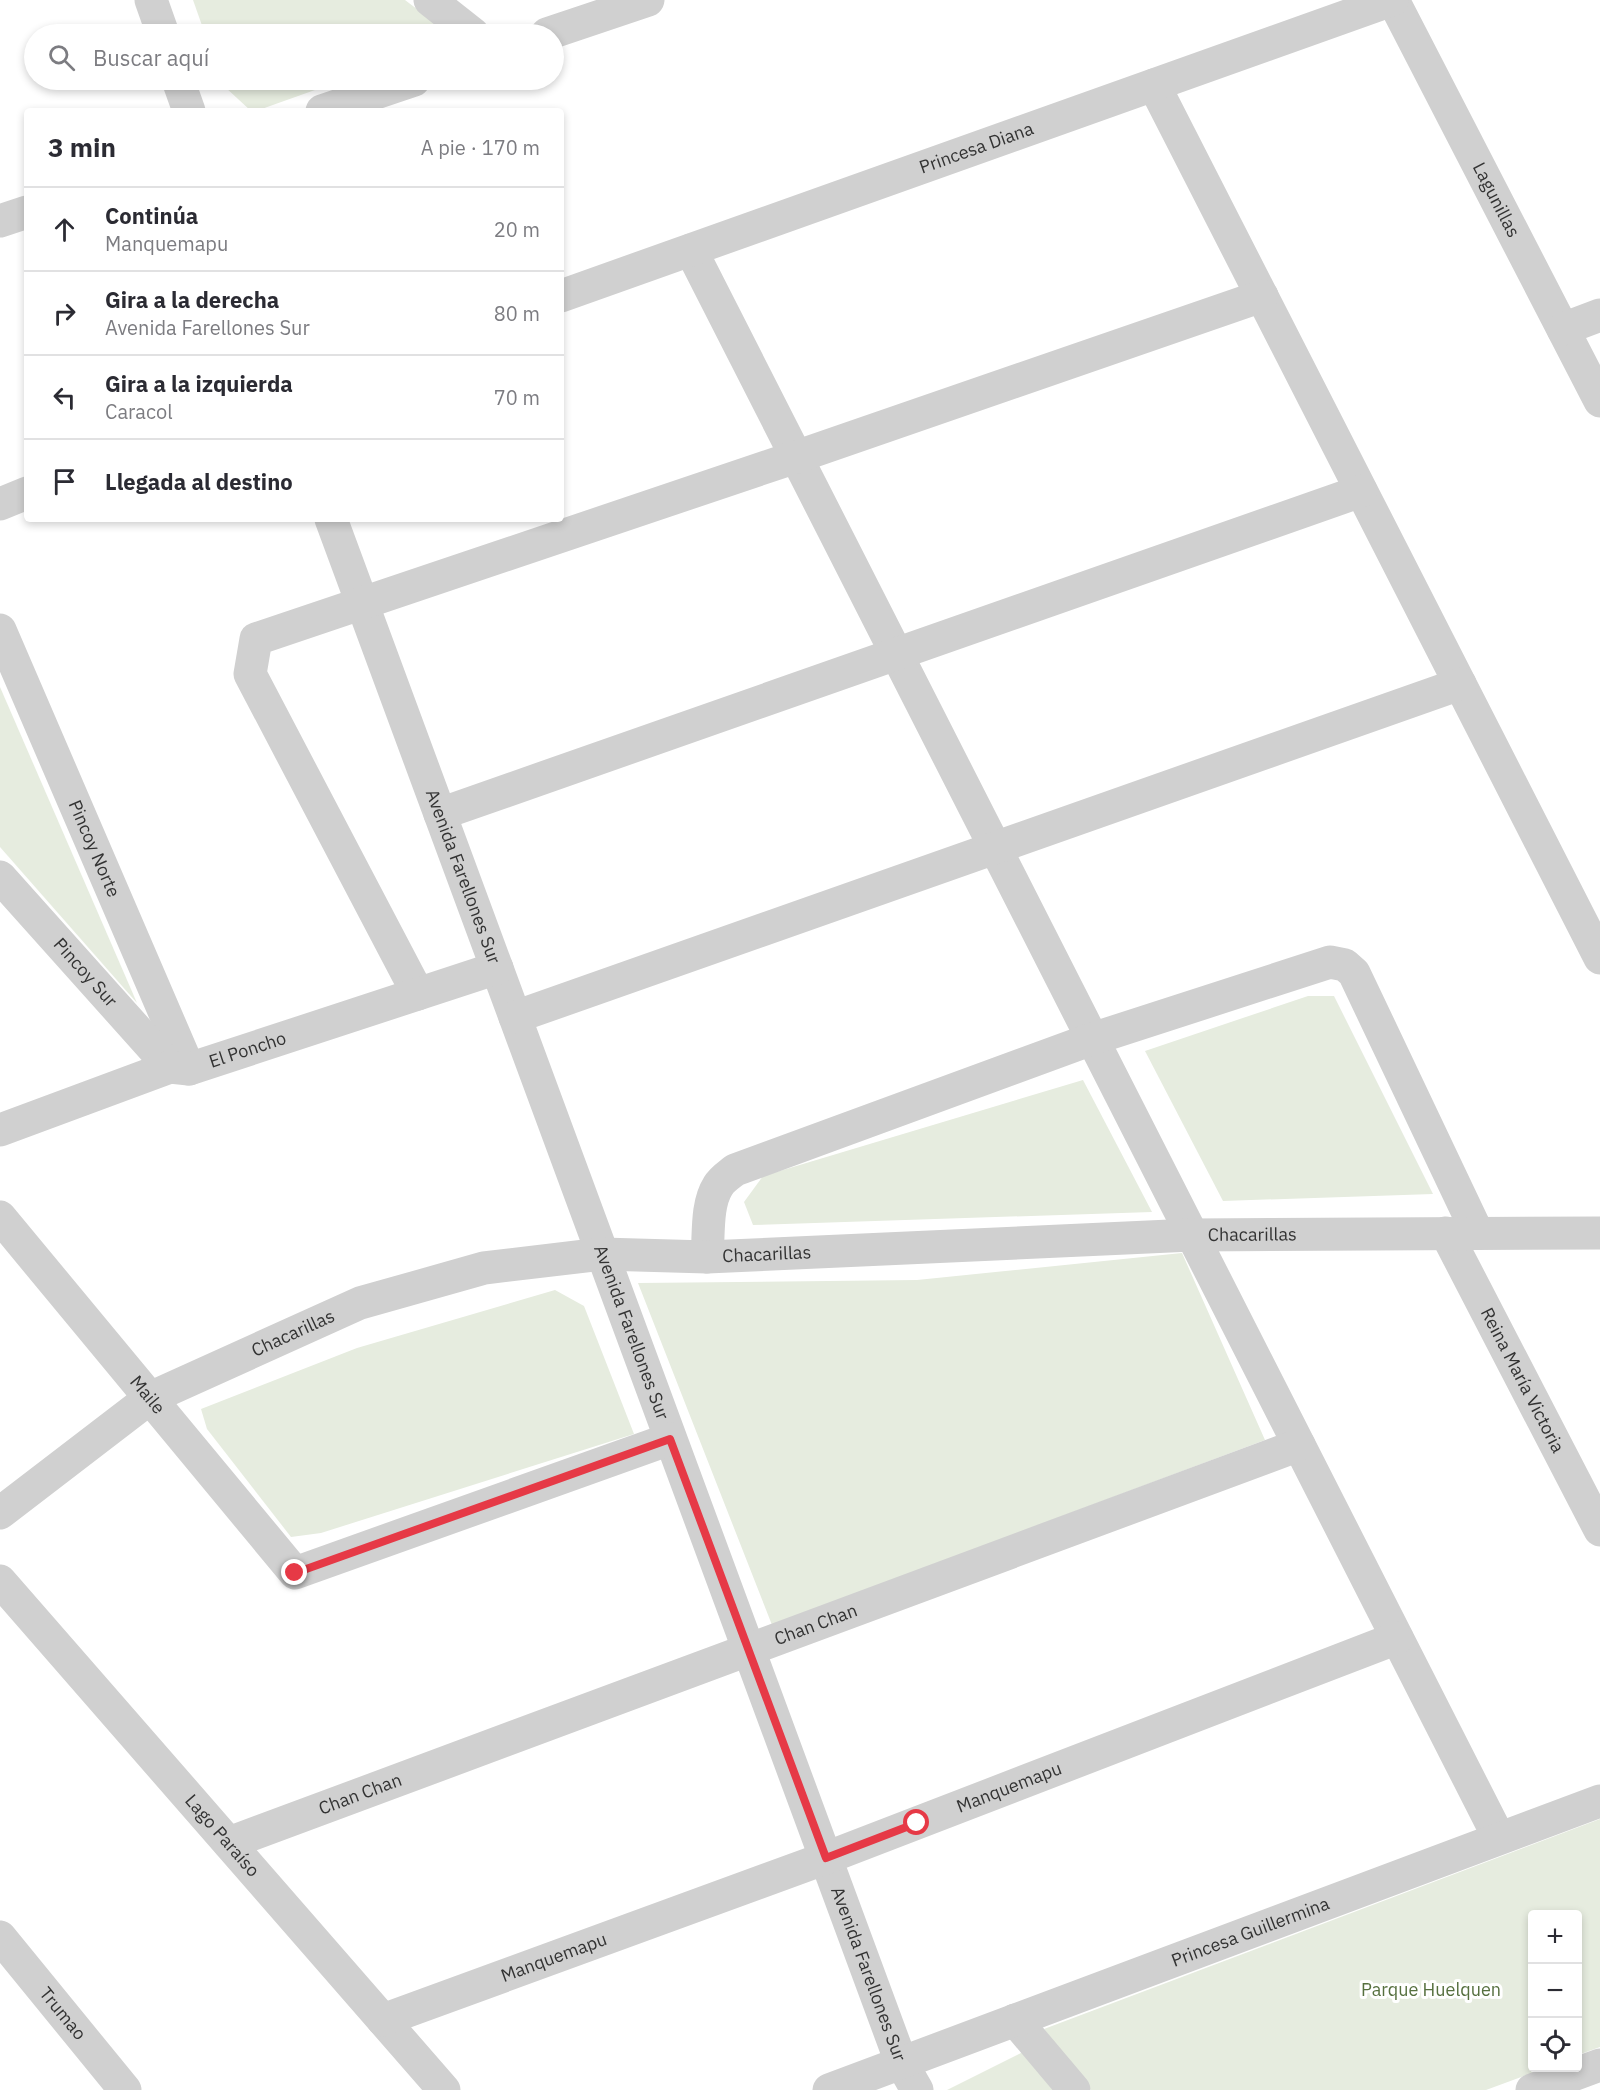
<!DOCTYPE html>
<html lang="es">
<head>
<meta charset="utf-8">
<style>
	body { margin:0; font-family:"IBM Plex Sans",sans-serif; background:#f7f7f7; color:#2b2b33 }
	.controls { position:absolute; right:18px; bottom:18px; display:grid; overflow:hidden; border-radius:6px; box-shadow:0 3px 9px #0003 }
	.controls button { width:54px; height:54px; display:grid; place-items:center; padding:0; border:0; border-bottom:2px solid #e1e1e2; background:#fff; color:#2b2b33; font:30px sans-serif }
	.stop { position:absolute; width:18px; height:18px; margin:-14px; border:4px solid #e63946; border-radius:50%; background:#fff }
	.stop.end { background:#e63946; border-color:#fff; box-shadow:0 2px 6px #0008 }
	.list { margin:0; padding:0; list-style:none }
	h2 { display:flex; justify-content:space-between; align-items:center; height:78px; margin:0; padding:0 24px; font-size:26px }
	h2 small { font-size:20px; font-weight:400; color:#7c7c81 }
	.list li { display:grid; grid-template-columns:39px 1fr auto; gap:18px; align-items:center; box-sizing:border-box; height:84px; padding:0 24px; border-top:2px solid #e1e1e2 }
	.list b { display:block; font-size:22px; white-space:nowrap }
	.list p { margin:0; font-size:20px; white-space:nowrap; color:#7c7c81 }
	.list em { font-size:20px; font-style:normal; color:#7c7c81 }
	.icon { flex:none; width:33px; height:33px; fill:none; stroke:currentColor; stroke-width:2; stroke-linecap:round; stroke-linejoin:round }
	.map { position:relative; flex:none; width:1600px; height:2090px; overflow:hidden }
	.search { position:absolute; background:#fff; box-shadow:0 3px 9px #0003; left:24px; top:24px; width:540px; height:66px; display:flex; align-items:center; gap:15px; box-sizing:border-box; padding:0 21px; border-radius:33px; color:#7c7c81; font-size:22px }
	.panel { position:absolute; background:#fff; box-shadow:0 3px 9px #0003; left:24px; top:108px; width:540px; height:414px; border-radius:6px }
	.map>svg:first-child { display:block }
	.green { fill:#e6ecdf }
	.lines { fill:none; stroke-linecap:round; stroke-linejoin:round }
	.minor { stroke:#d0d0d0; stroke-width:33 }
	.route { stroke:#e63946; stroke-width:8 }
	.labels { text-anchor:middle; stroke-width:6; stroke-linejoin:round; paint-order:stroke }
	.street-label { font-size:18px; fill:#333; stroke:#fff }
	.park-label { font-size:18px; fill:#56703f; stroke:#fff }
</style>
</head>
<body>
<div class="map">
<svg width="1600" height="2090" viewBox="0 0 1600 2090">
	<rect width="100%" height="100%" fill="#fff"/>
	<g class="green">
		<path d="M193,0H405L434,22L433,34H205Z"/>
		<path d="M222,80H343L256,111H251L225,87Z"/>
		<path d="M0,687L137,1003L0,847Z"/>
		<path d="M1308,996H1334L1433,1194L1223,1201L1145,1051Z"/>
		<path d="M1083,1080L1152,1212L753,1225L744,1202L763,1176Z"/>
		<path d="M1182,1253L1265,1440L772,1625L638,1283L917,1280Z"/>
		<path d="M555,1290L584,1306L634,1434L321,1533L291,1537L207,1429L201,1409L357,1348Z"/>
		<path d="M1600,1819V2047L1578,2055V1914H1532V2068H1546L1486,2090H1091L1044,2029Z"/>
		<path d="M1023,2052L1054,2090H947Z"/>
	</g>
	<g class="lines">
		<g class="minor">
			<path d="M151,0L163,34"/>
			<path d="M430,0L473,34"/>
			<path id="s1" d="M1393,0L1600,401"/>
			<path d="M547,34L648,0"/>
			<path d="M178,80L189,111"/>
			<path d="M1154,85L1600,958"/>
			<path d="M322,111L414,80"/>
			<path d="M0,221L27,212"/>
			<path d="M691,250L1499,1838"/>
			<path id="s2" d="M561,296L1392,0"/>
			<path d="M1563,329L1600,315"/>
			<path d="M0,504L27,493"/>
			<path id="s3" d="M331,519L901,2062L917,2090"/>
			<path id="s4" d="M0,630L189,1069"/>
			<path d="M440,814L1361,491"/>
			<path id="s5" d="M0,877L170,1067"/>
			<path d="M418,994L250,674L256,639L796,457L1262,296"/>
			<path d="M515,1017L1460,684"/>
			<path id="s6" d="M0,1130L170,1067L189,1069L497,968"/>
			<path id="s7" d="M0,1217L295,1573L670,1439"/>
			<path id="s8" d="M1446,1233L1600,1530"/>
			<path d="M707,1257C709,1235 706,1205 718,1186C722,1179 729,1175 735,1170L1092,1039L1330,962L1345,965L1354,973L1477,1232"/>
			<path id="s9" d="M0,1513L150,1398L360,1303L484,1268L602,1254L707,1257L1192,1235L1600,1233"/>
			<path id="s10" d="M0,1581L444,2090"/>
			<path id="s11" d="M229,1843L1299,1445"/>
			<path id="s12" d="M0,1937L125,2090"/>
			<path id="s13" d="M383,2020L826,1858L1397,1638"/>
			<path d="M1015,2020L1074,2090"/>
			<path id="s14" d="M829,2090L1600,1801"/>
			<path d="M1532,2090L1600,2065"/>
		</g>
	</g>
	<g class="lines">
		<path class="route" d="M295,1573L670,1439L826,1858L917,1823"/>
	</g>
	<g class="labels">
		<g class="street-label">
			<text dy="6" stroke="none"><textPath href="#s2" startOffset="441">Princesa Diana</textPath></text>
			<text dy="6" stroke="none"><textPath href="#s1" startOffset="225">Lagunillas</textPath></text>
			<text dy="6" stroke="none"><textPath href="#s4" startOffset="238">Pincoy Norte</textPath></text>
			<text dy="6" stroke="none"><textPath href="#s3" startOffset="381">Avenida Farellones Sur</textPath></text>
			<text dy="6" stroke="none"><textPath href="#s5" startOffset="128">Pincoy Sur</textPath></text>
			<text dy="6" stroke="none"><textPath href="#s6" startOffset="262">El Poncho</textPath></text>
			<text dy="6" stroke="none"><textPath href="#s9" startOffset="1318">Chacarillas</textPath></text>
			<text dy="6" stroke="none"><textPath href="#s9" startOffset="832">Chacarillas</textPath></text>
			<text dy="6" stroke="none"><textPath href="#s3" startOffset="867">Avenida Farellones Sur</textPath></text>
			<text dy="6" stroke="none"><textPath href="#s9" startOffset="346">Chacarillas</textPath></text>
			<text dy="6" stroke="none"><textPath href="#s8" startOffset="166">Reina María Victoria</textPath></text>
			<text dy="6" stroke="none"><textPath href="#s7" startOffset="231">Maile</textPath></text>
			<text dy="6" stroke="none"><textPath href="#s11" startOffset="626">Chan Chan</textPath></text>
			<text dy="6" stroke="none"><textPath href="#s13" startOffset="668">Manquemapu</textPath></text>
			<text dy="6" stroke="none"><textPath href="#s11" startOffset="140">Chan Chan</textPath></text>
			<text dy="6" stroke="none"><textPath href="#s10" startOffset="338">Lago Paraíso</textPath></text>
			<text dy="6" stroke="none"><textPath href="#s14" startOffset="450">Princesa Guillermina</textPath></text>
			<text dy="6" stroke="none"><textPath href="#s13" startOffset="182">Manquemapu</textPath></text>
			<text dy="6" stroke="none"><textPath href="#s3" startOffset="1551">Avenida Farellones Sur</textPath></text>
			<text dy="6" stroke="none"><textPath href="#s12" startOffset="99">Trumao</textPath></text>
		</g>
		<g class="park-label">
			<text x="1431" y="1996">Parque Huelquen</text>
		</g>
	</g>
</svg>
<div class="controls">
<button>+</button>
<button>−</button>
<button><svg class="icon" aria-label="locate" viewBox="0 0 24 24"><circle cx="12" cy="12" r="6"/><path d="M12 2v4M12 18v4M2 12h4M18 12h4"/></svg></button>
</div>
<div class="stop" style="left:917px;top:1823px"></div>
<div class="stop end" style="left:295px;top:1573px"></div>
<div class="search"><svg class="icon" aria-label="search" viewBox="0 0 24 24"><circle cx="10" cy="10" r="6"/><path d="M15 15l6 6"/></svg>Buscar aquí</div>
<section class="panel">
<h2>3 min<small>A pie · 170 m</small></h2>
<ul class="list">
<li><svg class="icon" aria-label="ahead" viewBox="0 0 24 24"><path d="M12 20V5M6 11l6-6 6 6"/></svg><div><b>Continúa</b><p>Manquemapu</p></div><em>20 m</em></li>
<li><svg class="icon" aria-label="right" viewBox="0 0 24 24"><path d="M7 20v-9h11M14 6l5 5-5 5"/></svg><div><b>Gira a la derecha</b><p>Avenida Farellones Sur</p></div><em>80 m</em></li>
<li><svg class="icon" aria-label="left" viewBox="0 0 24 24"><path d="M17 20v-9H6M10 6l-5 5 5 5"/></svg><div><b>Gira a la izquierda</b><p>Caracol</p></div><em>70 m</em></li>
<li><svg class="icon" aria-label="arrive" viewBox="0 0 24 24"><path d="M6 21V4h12l-3 4 3 4H6"/></svg><div><b>Llegada al destino</b></div></li>
</ul>
</section>
</div>
</body>
</html>
